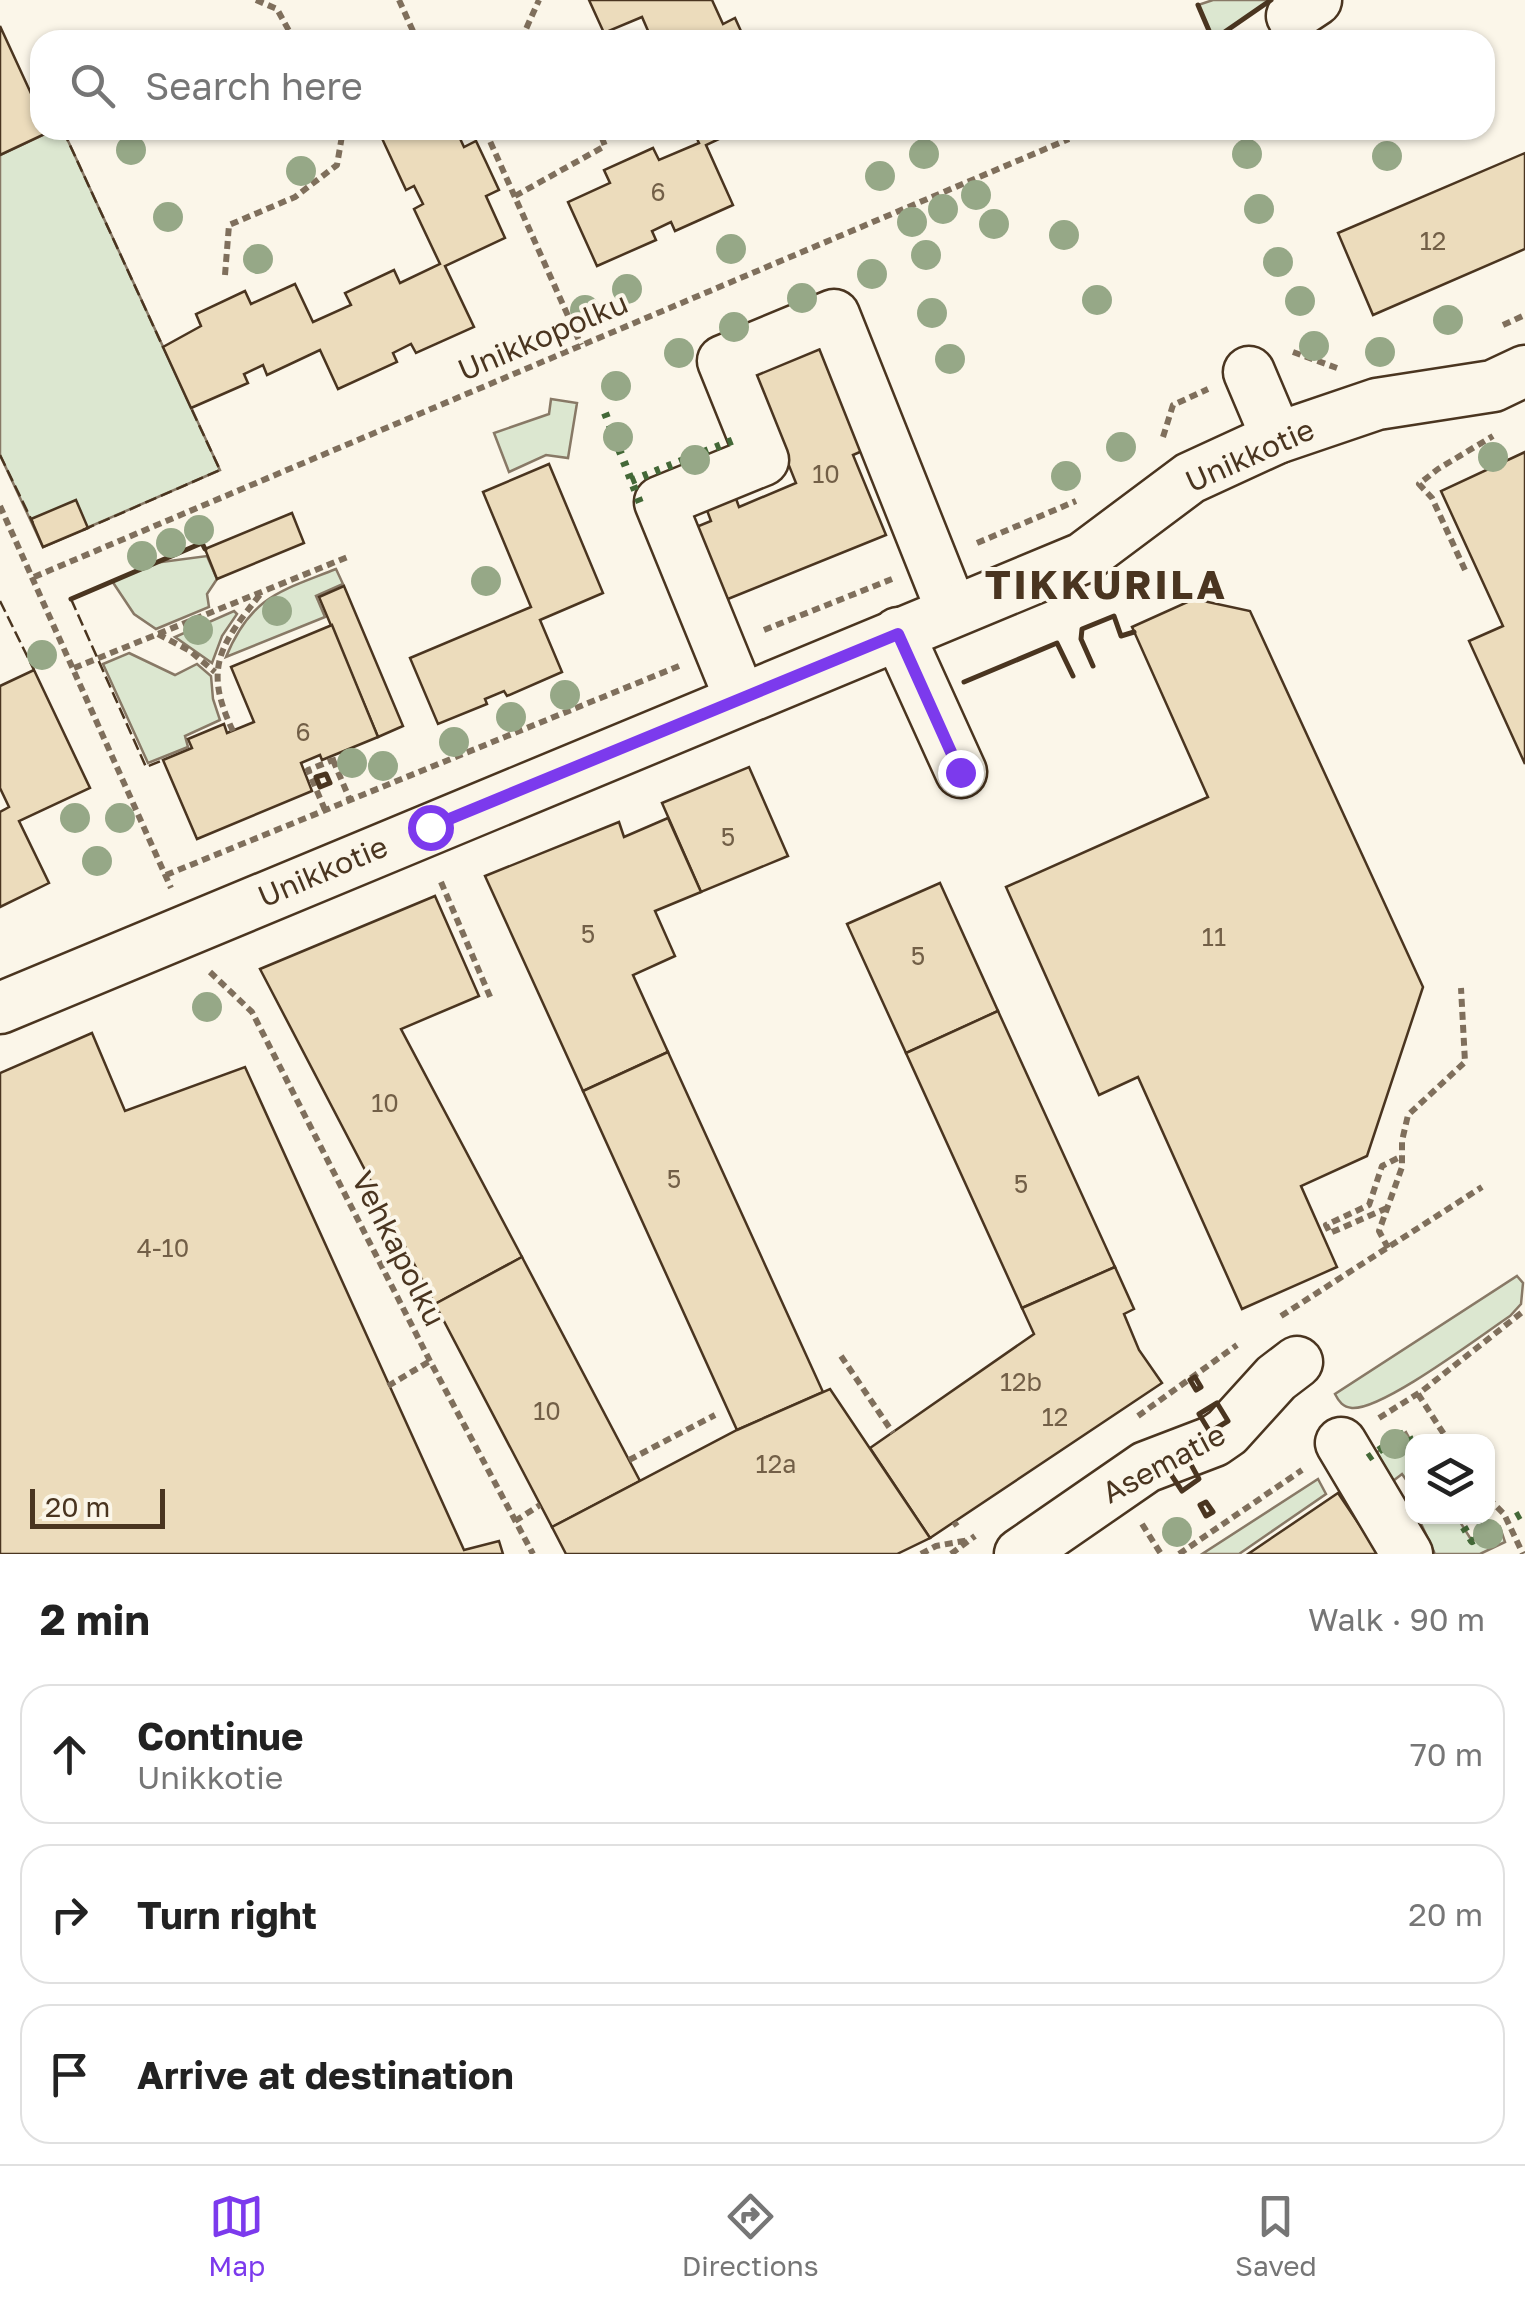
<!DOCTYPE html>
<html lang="en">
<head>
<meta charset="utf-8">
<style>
	body { margin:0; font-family:"Golos Text",sans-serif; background:#f6f6f6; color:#222 }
	.controls { position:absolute; right:30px; bottom:30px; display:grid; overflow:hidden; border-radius:20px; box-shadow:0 2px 8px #0004 }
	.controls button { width:90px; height:90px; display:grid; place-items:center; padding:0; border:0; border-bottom:2px solid #e0e0e0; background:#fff; color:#222; font:50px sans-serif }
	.scale { position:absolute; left:30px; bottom:25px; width:135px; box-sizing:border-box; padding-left:10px; border:5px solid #4a3520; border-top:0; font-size:28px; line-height:35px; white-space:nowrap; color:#4a3520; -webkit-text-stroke:8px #fbf6e9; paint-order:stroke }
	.stop { position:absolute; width:30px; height:30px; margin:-22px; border:8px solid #7c3aed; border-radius:50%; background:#fff }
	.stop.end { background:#7c3aed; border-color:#fff; box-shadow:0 2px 10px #0008 }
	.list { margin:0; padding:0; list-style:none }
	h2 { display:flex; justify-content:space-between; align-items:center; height:130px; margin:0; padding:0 40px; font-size:42px }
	h2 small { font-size:32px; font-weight:400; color:#767676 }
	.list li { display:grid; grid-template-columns:65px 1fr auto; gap:30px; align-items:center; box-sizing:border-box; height:140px; margin:0 20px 20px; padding:0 20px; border:2px solid #e0e0e0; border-radius:30px }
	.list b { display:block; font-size:38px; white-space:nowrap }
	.list p { margin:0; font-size:32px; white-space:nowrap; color:#767676 }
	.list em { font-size:32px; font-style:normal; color:#767676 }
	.icon { flex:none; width:55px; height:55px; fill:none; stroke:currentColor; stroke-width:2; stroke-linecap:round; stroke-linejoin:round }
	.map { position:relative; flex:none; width:1525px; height:1554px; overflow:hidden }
	.search { position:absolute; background:#fff; box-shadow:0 2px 8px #0004; left:30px; right:30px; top:30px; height:110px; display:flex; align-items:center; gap:25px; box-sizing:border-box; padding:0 35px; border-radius:30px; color:#767676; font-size:38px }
	.sheet { height:610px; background:#fff }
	nav { display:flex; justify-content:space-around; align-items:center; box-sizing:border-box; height:140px; border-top:2px solid #e0e0e0; background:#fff; font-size:28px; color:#767676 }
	nav a { display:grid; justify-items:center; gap:5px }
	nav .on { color:#7c3aed }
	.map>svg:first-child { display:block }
	.green { fill:#dce7d0; stroke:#887966; stroke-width:2.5 }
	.building { fill:#ecdcbc; stroke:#4a3520; stroke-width:2.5 }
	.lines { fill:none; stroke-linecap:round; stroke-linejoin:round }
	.minor-casing { stroke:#4a3520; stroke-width:55 }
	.path { stroke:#7f6f5c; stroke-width:6; stroke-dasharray:8 5; stroke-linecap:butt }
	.minor { stroke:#fbf6e9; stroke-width:50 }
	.hedge { stroke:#436837; stroke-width:8; stroke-dasharray:5 8; stroke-linecap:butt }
	.fence { stroke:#4a3520; stroke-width:2.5; stroke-dasharray:12 5; stroke-linecap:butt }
	.wall { stroke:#4a3520; stroke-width:5 }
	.tree { fill:#96a887 }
	.route { stroke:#7c3aed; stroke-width:12 }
	.labels { text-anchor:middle; stroke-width:8; stroke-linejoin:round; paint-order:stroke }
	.number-label { font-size:25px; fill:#725f47 }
	.street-label { font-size:30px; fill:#4a3520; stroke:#fbf6e9 }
	.district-label { font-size:40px; font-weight:bold; letter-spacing:2.5px; fill:#4a3520; stroke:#fbf6e9 }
</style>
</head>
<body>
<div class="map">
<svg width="1525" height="1554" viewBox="0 0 1525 1554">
	<rect width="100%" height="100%" fill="#fbf6e9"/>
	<g class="green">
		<path d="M1213,0H1271L1213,40L1198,5Z"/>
		<path d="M63,130L220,470L43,547L0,455V155L49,132Z"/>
		<path d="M551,399L577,403L568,458L546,455L509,472L494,433L549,414Z"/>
		<path d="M207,556L217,579L207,594L209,607L156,629L134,614L112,581L154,563Z"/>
		<path d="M336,569L343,584L316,596L325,617L226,657C251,596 281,591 336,569Z"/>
		<path d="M234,611L237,614L222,636L212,663L175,637Z"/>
		<path d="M129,653L175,675L197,664L211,676L213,699L220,720L185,736L188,747L148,763L103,664Z"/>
		<path d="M1517,1276L1523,1283L1521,1304L1510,1316C1480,1336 1383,1410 1352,1408C1343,1407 1339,1402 1335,1394Z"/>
		<path d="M1406,1432L1412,1443V1488L1402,1474L1393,1481L1360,1464Z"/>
		<path d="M1318,1479L1326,1494L1239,1554H1202Z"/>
		<path d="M1418,1517H1457L1472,1541L1500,1527L1505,1542L1480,1554H1435Z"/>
	</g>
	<g class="building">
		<path d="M589,0H712L723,24L735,18L745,40H652L642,17L604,33Z"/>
		<path d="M0,26L40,113V130L49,132L0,155Z"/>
		<path d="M384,130H456L464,147L476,141L486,162L499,190L486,196L505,238L445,266L474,327L416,353L411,344L393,353L397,362L338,389L320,350L267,375L263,365L244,374L248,383L191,408L163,347L201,326L196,314L245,291L251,304L295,284L313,322L351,305L345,293L394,270L400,283L440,264L414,209L423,204L414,186L406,190L379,132Z"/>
		<path d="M693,130H738L706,145L733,205L675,231L671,222L652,231L656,240L597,266L568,202L610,183L604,170L653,148L659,160L699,143Z"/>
		<path d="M1525,153V249L1373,315L1338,233Z"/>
		<path d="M833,338L876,445L853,455L886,535L713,605L684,532L711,521L705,505L734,493L739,507L796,483L751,371Z"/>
		<path d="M1525,452V764L1469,641L1503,626L1441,491Z"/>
		<path d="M549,464L603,593L540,620L562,672L507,696L504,691L485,699L487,704L438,724L410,658L531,607L483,492Z"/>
		<path d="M76,500L88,528L43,547L31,519Z"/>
		<path d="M292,513L304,543L217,579L205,549Z"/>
		<path d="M344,586L403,726L378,737L319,597Z"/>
		<path d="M1194,599L1250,611L1423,987L1367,1156L1301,1186L1337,1267L1242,1309L1138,1077L1099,1095L1006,887L1208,797L1132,627Z"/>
		<path d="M332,625L378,737L322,760L320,755L301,763L312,791L197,839L163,760L192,748L188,739L224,724L227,733L254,722L231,667Z"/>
		<path d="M34,670L90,788L19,821L49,883L0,907V812L9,807L0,788V686Z"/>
		<path d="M749,767L788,856L701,892L662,803Z"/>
		<path d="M668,818L701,892L655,911L675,956L633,975L668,1052L583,1091L485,876L619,822L624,837Z"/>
		<path d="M940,883L998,1011L906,1053L847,924Z"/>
		<path d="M435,896L479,996L401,1029L522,1257L435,1304L260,969Z"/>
		<path d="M998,1011L1115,1267L1022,1308L906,1053Z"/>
		<path d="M92,1033L125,1111L245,1067L464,1550L499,1541L503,1554H0V1073Z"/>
		<path d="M668,1052L823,1392L737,1430L583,1091Z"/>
		<path d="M522,1257L640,1481L552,1527L435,1304Z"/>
		<path d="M1115,1267L1134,1309L1124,1314L1139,1350L1162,1383L930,1538L870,1448L1034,1334L1022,1308Z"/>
		<path d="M830,1389L930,1538L897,1554H566L552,1527L737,1430Z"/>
		<path d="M1338,1493L1379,1554H1248Z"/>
	</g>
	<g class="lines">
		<g class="minor-casing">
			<g id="minor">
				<path d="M1292,16L1316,0"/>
				<path d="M1249,372L1277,438"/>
				<path d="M898,633L961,772"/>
				<path d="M740,698L660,502L763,460L723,361L834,315L952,611"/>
				<path d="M0,1008L1083,558L1190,478L1277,438L1377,404L1493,386L1525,371"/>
				<path d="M1341,1443L1407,1554"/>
				<path d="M1020,1554L1146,1467L1214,1441L1227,1432L1276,1378L1297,1362"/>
			</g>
		</g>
		<g class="path">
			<path d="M256,0L277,9L294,40"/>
			<path d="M399,0L417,40"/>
			<path d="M521,40L539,0"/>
			<path d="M485,130L581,345"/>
			<path d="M515,196L605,146L599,130"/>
			<path d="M225,275L229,225L295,197L337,165L343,130"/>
			<path d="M1503,325L1525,315"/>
			<path d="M1293,352L1337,368"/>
			<path d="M1163,437L1173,405L1208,389"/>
			<path d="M0,506L171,888"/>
			<path d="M977,543L1076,501"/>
			<path d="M1465,570L1432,498L1419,484L1438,469L1493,436"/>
			<path d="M34,577L1069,139"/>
			<path d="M764,630L892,579"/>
			<path d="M158,634L190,651L215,672"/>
			<path d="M74,668L350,556"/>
			<path d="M233,731C202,667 221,644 262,592"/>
			<path d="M333,760L350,800"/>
			<path d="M325,810L308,770L333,760L332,756"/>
			<path d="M166,875L679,666"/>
			<path d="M441,882L491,999"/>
			<path d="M210,972L252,1012L430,1361L533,1554"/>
			<path d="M1387,1208L1330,1233L1326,1225L1369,1205L1382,1166L1402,1156"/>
			<path d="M1388,1248L1379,1231L1402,1167V1141L1408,1115L1465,1062L1461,988"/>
			<path d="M1281,1316L1482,1187"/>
			<path d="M841,1356L893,1433"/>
			<path d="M388,1386L430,1361"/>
			<path d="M1418,1394L1449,1442"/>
			<path d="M1138,1416L1237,1345"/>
			<path d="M1379,1418L1422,1391L1525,1310"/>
			<path d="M629,1460L715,1415"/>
			<path d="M1488,1498L1504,1514L1523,1554"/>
			<path d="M515,1521L540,1505"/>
			<path d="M954,1522L957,1526"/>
			<path d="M1142,1524L1161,1554"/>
			<path d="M921,1554L936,1546L969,1540"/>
			<path d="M951,1554L975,1536"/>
			<path d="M1179,1554L1302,1470"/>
		</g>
		<use href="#minor" class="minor"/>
		<g class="hedge">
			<path d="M605,413L640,503"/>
			<path d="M631,481L734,440"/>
			<path d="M1368,1458L1406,1432L1412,1443"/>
			<path d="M1457,1516L1472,1541L1489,1531"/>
			<path d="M1516,1517L1525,1512"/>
		</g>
		<g class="fence">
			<path d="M63,130L163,347"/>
			<path d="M0,455L33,523"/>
			<path d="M83,530L220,470L191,408"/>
			<path d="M71,599L146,767L163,760"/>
			<path d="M0,601L34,670"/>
		</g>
		<g class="wall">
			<path d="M1198,5L1213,40"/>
			<path d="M1213,40L1271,0"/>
			<path d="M71,599L202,543L205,549"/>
			<path d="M1093,666L1081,639L1082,629L1114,616L1121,636L1134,632"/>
			<path d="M964,682L1057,643L1073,676"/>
			<path d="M326,774L330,783L320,787L316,777Z"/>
			<path d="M1195,1377L1201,1387L1196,1390L1190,1380Z"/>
			<path d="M1217,1403L1228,1421L1210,1432L1199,1414Z"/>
			<path d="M1189,1461L1199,1479L1182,1491L1170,1473Z"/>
			<path d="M1206,1502L1213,1512L1206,1516L1200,1505Z"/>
		</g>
	</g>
	<g class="tree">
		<circle cx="131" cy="150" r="15"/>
		<circle cx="924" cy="154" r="15"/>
		<circle cx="1247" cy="154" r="15"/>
		<circle cx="1387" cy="156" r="15"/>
		<circle cx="301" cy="171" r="15"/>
		<circle cx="880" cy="176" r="15"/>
		<circle cx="976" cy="195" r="15"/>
		<circle cx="943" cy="209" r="15"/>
		<circle cx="1259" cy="209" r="15"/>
		<circle cx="168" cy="217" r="15"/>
		<circle cx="912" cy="222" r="15"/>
		<circle cx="994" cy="224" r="15"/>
		<circle cx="1064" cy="235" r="15"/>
		<circle cx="731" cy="249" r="15"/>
		<circle cx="926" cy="255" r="15"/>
		<circle cx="258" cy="259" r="15"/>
		<circle cx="1278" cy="262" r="15"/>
		<circle cx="872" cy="274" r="15"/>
		<circle cx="627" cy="289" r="15"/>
		<circle cx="802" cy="298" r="15"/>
		<circle cx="1097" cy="300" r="15"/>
		<circle cx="1300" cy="301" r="15"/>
		<circle cx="585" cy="310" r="15"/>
		<circle cx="932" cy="313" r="15"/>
		<circle cx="1448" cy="320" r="15"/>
		<circle cx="734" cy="327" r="15"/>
		<circle cx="1314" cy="346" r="15"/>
		<circle cx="1380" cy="352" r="15"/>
		<circle cx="679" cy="353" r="15"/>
		<circle cx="950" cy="359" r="15"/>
		<circle cx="616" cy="386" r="15"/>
		<circle cx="618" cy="437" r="15"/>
		<circle cx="1121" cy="447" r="15"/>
		<circle cx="1493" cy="457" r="15"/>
		<circle cx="695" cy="460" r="15"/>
		<circle cx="1066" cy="476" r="15"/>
		<circle cx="199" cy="530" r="15"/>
		<circle cx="171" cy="543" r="15"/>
		<circle cx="142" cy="556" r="15"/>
		<circle cx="486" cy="581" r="15"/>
		<circle cx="277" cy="611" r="15"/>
		<circle cx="198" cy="630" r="15"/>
		<circle cx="42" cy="655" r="15"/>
		<circle cx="565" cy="695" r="15"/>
		<circle cx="511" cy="717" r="15"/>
		<circle cx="454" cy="742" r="15"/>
		<circle cx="352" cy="763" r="15"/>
		<circle cx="383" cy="766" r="15"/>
		<circle cx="75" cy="818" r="15"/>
		<circle cx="120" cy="818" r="15"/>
		<circle cx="97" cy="861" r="15"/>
		<circle cx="207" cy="1007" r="15"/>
		<circle cx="1395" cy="1444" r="15"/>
		<circle cx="1177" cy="1532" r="15"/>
		<circle cx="1488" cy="1534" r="15"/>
	</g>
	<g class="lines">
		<path class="route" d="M430,827L898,634L960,772"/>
	</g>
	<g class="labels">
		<g class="number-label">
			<text x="658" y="201">6</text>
			<text x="1433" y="250">12</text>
			<text x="826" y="483">10</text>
			<text x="303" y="741">6</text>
			<text x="728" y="846">5</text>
			<text x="588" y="943">5</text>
			<text x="1214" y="946">11</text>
			<text x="918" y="965">5</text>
			<text x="385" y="1112">10</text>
			<text x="674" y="1188">5</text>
			<text x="1021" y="1193">5</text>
			<text x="163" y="1257">4-10</text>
			<text x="1021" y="1391">12b</text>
			<text x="547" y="1420">10</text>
			<text x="1055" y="1426">12</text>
			<text x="776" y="1473">12a</text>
		</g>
		<g class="street-label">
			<text transform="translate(543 337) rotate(-23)" y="10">Unikkopolku</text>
			<text transform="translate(1250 456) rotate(-24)" y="10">Unikkotie</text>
			<text transform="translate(323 872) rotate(-23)" y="10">Unikkotie</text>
			<text transform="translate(398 1249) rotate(63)" y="10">Vehkapolku</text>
			<text transform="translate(1164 1464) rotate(-28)" y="10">Asematie</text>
		</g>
		<g class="district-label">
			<text x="1106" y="599">TIKKURILA</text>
		</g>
	</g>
</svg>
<div class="controls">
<button><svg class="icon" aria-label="layers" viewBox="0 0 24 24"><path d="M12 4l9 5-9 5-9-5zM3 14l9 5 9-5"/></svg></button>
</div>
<div class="scale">20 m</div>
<div class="stop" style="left:430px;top:827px"></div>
<div class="stop end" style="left:960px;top:772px"></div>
<div class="search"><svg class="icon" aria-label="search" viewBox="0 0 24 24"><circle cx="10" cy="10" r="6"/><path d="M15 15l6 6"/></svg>Search here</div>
</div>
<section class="sheet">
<h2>2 min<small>Walk · 90 m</small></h2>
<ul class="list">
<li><svg class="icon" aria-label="ahead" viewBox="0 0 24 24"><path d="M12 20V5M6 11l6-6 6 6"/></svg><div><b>Continue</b><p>Unikkotie</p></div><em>70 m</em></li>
<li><svg class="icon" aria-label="right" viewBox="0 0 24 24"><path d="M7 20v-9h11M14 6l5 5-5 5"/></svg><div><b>Turn right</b></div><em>20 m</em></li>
<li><svg class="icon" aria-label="arrive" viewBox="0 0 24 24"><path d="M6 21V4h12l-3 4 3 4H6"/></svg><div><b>Arrive at destination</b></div></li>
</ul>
</section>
<nav>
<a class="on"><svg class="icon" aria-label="map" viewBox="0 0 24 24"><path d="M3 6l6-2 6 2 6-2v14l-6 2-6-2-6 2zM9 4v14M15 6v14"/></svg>Map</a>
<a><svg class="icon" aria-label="directions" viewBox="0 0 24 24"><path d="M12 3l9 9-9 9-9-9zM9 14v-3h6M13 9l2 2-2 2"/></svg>Directions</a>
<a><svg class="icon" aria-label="saved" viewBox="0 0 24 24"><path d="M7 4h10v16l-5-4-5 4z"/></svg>Saved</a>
</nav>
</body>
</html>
